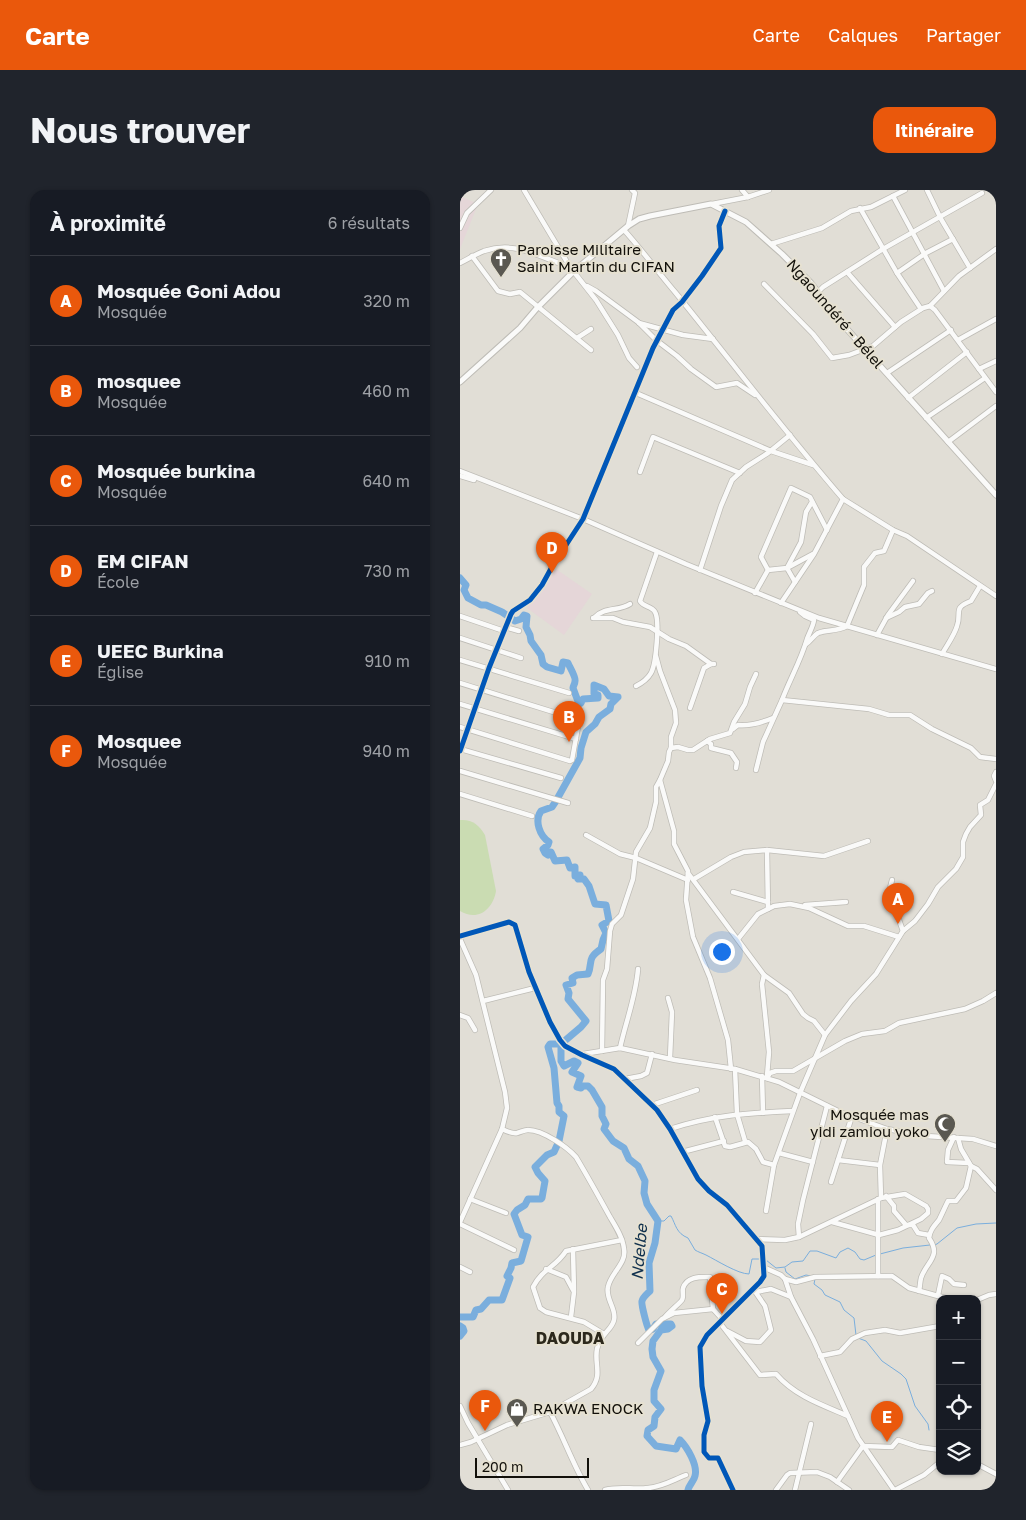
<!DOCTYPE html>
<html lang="fr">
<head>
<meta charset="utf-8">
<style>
	body { margin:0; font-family:"Golos Text",sans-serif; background:#20242c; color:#f1f3f6 }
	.controls { position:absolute; right:15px; bottom:15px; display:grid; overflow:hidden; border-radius:10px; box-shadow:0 1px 4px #0004 }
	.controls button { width:45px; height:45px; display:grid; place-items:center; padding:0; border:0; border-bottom:1px solid #363941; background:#171b24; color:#f1f3f6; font:25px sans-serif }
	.scale { position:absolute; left:15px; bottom:12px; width:114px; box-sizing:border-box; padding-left:5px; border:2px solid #12100a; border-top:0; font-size:14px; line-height:18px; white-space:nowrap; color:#12100a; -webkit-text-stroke:4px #e6e1d1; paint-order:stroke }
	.you { position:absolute; left:261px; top:761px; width:18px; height:18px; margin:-12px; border:4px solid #fff; border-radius:50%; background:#1a73e8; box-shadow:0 0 0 8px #1a73e833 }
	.badge { display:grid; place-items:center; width:32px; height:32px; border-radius:50%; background:#ea580c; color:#fff; font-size:16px; font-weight:700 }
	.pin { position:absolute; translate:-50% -41px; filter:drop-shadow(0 1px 2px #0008) }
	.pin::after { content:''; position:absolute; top:26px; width:18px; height:15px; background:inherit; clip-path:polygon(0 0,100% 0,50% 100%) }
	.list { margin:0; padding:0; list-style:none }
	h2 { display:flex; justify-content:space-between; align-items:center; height:65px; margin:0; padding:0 20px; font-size:21px }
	h2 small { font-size:16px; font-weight:400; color:#9ea1a6 }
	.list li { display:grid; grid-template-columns:32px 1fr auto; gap:15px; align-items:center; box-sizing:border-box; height:90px; padding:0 20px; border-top:1px solid #363941 }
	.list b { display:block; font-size:19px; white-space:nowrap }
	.list p { margin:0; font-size:16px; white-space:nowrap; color:#9ea1a6 }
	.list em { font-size:16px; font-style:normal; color:#9ea1a6 }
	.icon { flex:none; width:28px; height:28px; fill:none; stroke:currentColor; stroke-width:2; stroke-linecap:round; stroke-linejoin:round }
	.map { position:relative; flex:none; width:536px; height:1300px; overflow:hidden; border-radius:15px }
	header { display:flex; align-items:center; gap:30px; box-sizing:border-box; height:70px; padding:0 25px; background:#ea580c; color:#fff }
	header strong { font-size:24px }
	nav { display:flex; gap:28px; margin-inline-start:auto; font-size:18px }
	.intro { display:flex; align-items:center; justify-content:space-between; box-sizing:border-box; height:120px; padding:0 30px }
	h1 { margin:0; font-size:35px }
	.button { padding:12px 22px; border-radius:15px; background:#ea580c; color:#fff; font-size:18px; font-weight:700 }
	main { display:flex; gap:30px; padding:0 30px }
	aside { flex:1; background:#171b24; border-radius:15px; box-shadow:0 1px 4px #0004 }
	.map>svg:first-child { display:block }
	.education { fill:#e5d6d8 }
	.green { fill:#cadcb2 }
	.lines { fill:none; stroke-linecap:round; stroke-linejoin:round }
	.stream { stroke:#7aaedd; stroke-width:1 }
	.river { stroke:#7aaedd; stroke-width:7 }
	.minor-casing { stroke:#bebcb6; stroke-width:6 }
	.major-casing { stroke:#bebcb6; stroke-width:7 }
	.minor { stroke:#fafaf9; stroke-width:4.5 }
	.major { stroke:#fafaf9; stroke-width:5 }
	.cycleway-casing { stroke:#e6e1d1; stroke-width:8 }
	.cycleway { stroke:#0057b8; stroke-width:5 }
	.labels { text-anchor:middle; stroke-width:4; stroke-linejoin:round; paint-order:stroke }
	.poi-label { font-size:15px; fill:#12100a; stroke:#e6e1d1; text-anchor:start }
	.street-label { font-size:15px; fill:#12100a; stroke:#e6e1d1 }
	.water-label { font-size:16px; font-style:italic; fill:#11314e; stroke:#e6e1d1 }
	.neighbourhood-label { font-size:16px; font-weight:bold; fill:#2d291c; stroke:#e6e1d1 }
</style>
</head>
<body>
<header>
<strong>Carte</strong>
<nav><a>Carte</a><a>Calques</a><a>Partager</a></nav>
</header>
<div class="intro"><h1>Nous trouver</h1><a class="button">Itinéraire</a></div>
<main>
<aside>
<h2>À proximité<small>6 résultats</small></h2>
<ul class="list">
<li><span class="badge">A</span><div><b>Mosquée Goni Adou</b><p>Mosquée</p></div><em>320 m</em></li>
<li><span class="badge">B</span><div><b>mosquee</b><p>Mosquée</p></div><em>460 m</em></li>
<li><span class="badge">C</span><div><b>Mosquée burkina</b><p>Mosquée</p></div><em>640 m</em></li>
<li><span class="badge">D</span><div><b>EM CIFAN</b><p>École</p></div><em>730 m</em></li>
<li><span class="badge">E</span><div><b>UEEC Burkina</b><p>Église</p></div><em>910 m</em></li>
<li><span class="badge">F</span><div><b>Mosquee</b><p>Mosquée</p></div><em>940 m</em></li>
</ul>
</aside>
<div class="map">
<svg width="536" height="1300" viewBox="0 0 536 1300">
	<rect width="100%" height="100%" fill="#e1ded6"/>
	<g class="education">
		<path d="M0,6L18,14L0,59Z"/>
		<path d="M96,379L132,404L104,445L67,418Z"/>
	</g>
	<path class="green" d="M0,630C12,629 19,635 25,645L36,701C33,719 18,732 0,721Z"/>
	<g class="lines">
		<g class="stream">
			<path d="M198,1031H204L209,1026H211C216,1035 216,1043 228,1048L235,1060C238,1062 242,1063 246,1065C256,1070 278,1084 289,1084L292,1069H302"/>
			<path d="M474,1055L477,1054L497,1038L516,1034L536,1033"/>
			<path d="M420,1064L443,1058L470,1055"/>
			<path d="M306,1070L316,1078L325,1077L332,1072L343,1071L350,1061H357L376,1068L380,1062L388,1058L395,1062L400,1069L404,1070L416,1065"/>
			<path d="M325,1078L326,1082L335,1089L346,1085L351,1086"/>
			<path d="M355,1089L354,1094L362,1100L365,1105L380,1112L384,1120L394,1128L396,1145"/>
			<path d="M398,1148L406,1151L422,1171L441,1184L446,1189L455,1216L468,1234L469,1240"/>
		</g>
		<g class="river">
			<path d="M0,388L6,395L4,400L8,408L21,415H26L42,422L55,431L61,429L64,425L67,426L66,437L70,445L71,451L81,465L83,474L87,477L101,481L103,472L108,473C110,478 116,487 115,491C115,494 113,496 113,498L119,514L121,513L123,509L138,508V505L134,504V495L144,499L149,506L158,507L151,514L150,519L139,527L135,534L126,542L121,558L120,568L96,611L92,617L81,621C74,631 80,646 89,652L88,655L83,659L85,663L88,665L89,662H91L95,671L107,670L110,678L115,677V686L120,685L118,689H124L129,696L135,714L146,715L149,731L142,735L146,743L143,750L141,759C126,769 133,773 128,784L117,785L112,788L113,793L106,795L109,803L108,809L126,831L121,837L101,854V871L104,876L114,871L118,873L112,882L121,886L117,897L121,898L123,896H128L132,900L142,917V926L146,934L144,939L153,951L164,958L169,969L178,976L185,991L184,1003L187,1014L198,1031L195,1053L189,1073L190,1101C187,1104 183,1107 182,1111C181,1114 187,1137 189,1140L193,1139L196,1134H211L212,1136L208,1139L201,1140L193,1151L192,1159L193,1167L201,1181L194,1200V1211L201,1219L195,1227L194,1236L188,1240L187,1246L196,1256L216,1259L220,1250C227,1257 238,1275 235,1286C234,1291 229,1295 228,1300"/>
			<path d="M0,1127H13L16,1120L21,1119L29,1110H42L50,1088L47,1086L51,1078L52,1073L61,1071L68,1047L62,1045L54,1024L57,1020L65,1015L68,1009H81L82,1008L85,991L78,983L75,977L87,965L94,962L99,951L104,926L99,922V916L97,913L94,878L88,857L90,854H101"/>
			<path d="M0,1136L3,1138L4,1141L0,1146"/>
		</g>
		<g class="minor-casing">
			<g id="minor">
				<path d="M64,0L110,77L136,110L158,145L169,168L177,177"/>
				<path d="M282,0L288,7"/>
				<path d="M467,0L481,29L510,78"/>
				<path d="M433,6L484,101"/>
				<path d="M252,14L288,7L309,0"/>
				<path d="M400,18L437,83L461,119"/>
				<path d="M168,36L175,3L172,0"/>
				<path d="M0,38L7,23L31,0"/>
				<path d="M164,40C182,60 198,82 215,102C271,171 325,242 383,309L354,364L321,413"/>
				<path d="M311,54L362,38L391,21L411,17L445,0"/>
				<path d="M12,66L38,101L50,104L60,102L131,160"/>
				<path d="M0,73C8,69 16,64 24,61C57,50 80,68 110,77"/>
				<path d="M387,82L435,137"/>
				<path d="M437,83L466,63L493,49"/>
				<path d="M304,94L353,144L372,168L389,165L413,156L441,132L463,118L470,116L499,86L536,59"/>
				<path d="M127,96L136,101L178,132L196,150L217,166L231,179L256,197L277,193L295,205"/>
				<path d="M358,102L363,97L423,59L522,3"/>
				<path d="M470,116L475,120L536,202"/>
				<path d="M179,133L223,145L253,149"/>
				<path d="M117,148L131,139"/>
				<path d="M498,150L536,129"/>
				<path d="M519,179L536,171"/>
				<path d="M427,183L491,140"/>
				<path d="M176,203L311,261L353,275"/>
				<path d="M448,208L507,162"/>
				<path d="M466,228L525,188"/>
				<path d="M488,252L536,216"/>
				<path d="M0,281L123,329L226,374L359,428L536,479"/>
				<path d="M180,282L193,247L280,283"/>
				<path d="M0,286L14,290"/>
				<path d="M383,309L433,340L447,346L536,406"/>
				<path d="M240,380L261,316L272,290L286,277L308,263L330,245"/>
				<path d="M308,380L327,378L353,364"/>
				<path d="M335,392L327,378L341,352L346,322L352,312"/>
				<path d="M295,403L308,380L301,367L331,298L350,307L367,340"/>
				<path d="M0,426L44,441"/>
				<path d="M135,427C144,417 160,421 170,414"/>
				<path d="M133,428H153L163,432L190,437L209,449L226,456L251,474H254"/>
				<path d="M426,428L439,422L445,417L459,414L468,403L472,401"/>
				<path d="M45,437L59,441"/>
				<path d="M417,445L428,425L453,391"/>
				<path d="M0,448L61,468"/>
				<path d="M346,454C351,451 353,446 358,443C368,439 377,442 387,436L404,395V377L415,363L424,361L433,340"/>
				<path d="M482,464C487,455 494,446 497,436C502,423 492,418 511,411L520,396"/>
				<path d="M196,466L200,481L215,520L216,533L211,547V558"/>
				<path d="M0,470L109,503"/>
				<path d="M0,493L116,529L119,531L112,570L110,571L0,537"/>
				<path d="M176,496C182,493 187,490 191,483C196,474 200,431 195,422C192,416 183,417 180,411L197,362"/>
				<path d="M322,510C330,489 341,470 347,449C349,443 353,437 354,430L345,426L340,422"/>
				<path d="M0,514L116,549"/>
				<path d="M230,518L244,478L251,474"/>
				<path d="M273,539L278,535C290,536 301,533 313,528"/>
				<path d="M247,551L251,554V558L271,563L277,572L276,578"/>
				<path d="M0,559L101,588"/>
				<path d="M0,561L29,478L51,424L53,421L70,410L82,395L93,375L123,329L193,158L213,120L222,112L242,86L261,58L259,36L265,21"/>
				<path d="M296,580L303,552L322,510L409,519L429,525H450L472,539L511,558L520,567L536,569"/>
				<path d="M0,581L108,613"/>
				<path d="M536,582L534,586L536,591"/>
				<path d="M200,590L208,571L209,562L211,558L218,557L228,560H233L250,549L270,543L274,532L285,514L290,497L296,484"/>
				<path d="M0,604L72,626"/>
				<path d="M126,645L160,664L176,668L228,690"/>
				<path d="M307,660L308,719"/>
				<path d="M228,683L304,785L302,794L309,862L307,886"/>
				<path d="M234,689L271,667L284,662L307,660L364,666L408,651"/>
				<path d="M432,690L429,702L443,741"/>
				<path d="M273,702L308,712"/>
				<path d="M345,715L386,712"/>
				<path d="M0,746L49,732L55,735L69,782L90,832L100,850L105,856L122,865L154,879L197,920L210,939L238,989L249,1001L267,1015L302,1056L304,1086L300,1092L247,1145L240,1157L242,1196L248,1231L244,1245V1262L249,1268H258L273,1300"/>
				<path d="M0,749L16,785L45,902L47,918L42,939L0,1032"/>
				<path d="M278,749L298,724L314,716L330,714L349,718L388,736H404L439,747"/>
				<path d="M304,785L329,803L343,824L348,828L354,831L365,845"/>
				<path d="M208,808L212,822L210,868"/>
				<path d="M23,811L75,798"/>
				<path d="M0,825L8,828L15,840"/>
				<path d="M160,858C166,831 176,806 178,779"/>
				<path d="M142,861L143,790L147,779L150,741L152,734L161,725L173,689L176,662L190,638L196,612V597L200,590L214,641V654L228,681L226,710L233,747L250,788L268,850L271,879"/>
				<path d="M123,864L160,858L215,870L275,879L319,892L380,922L427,939L466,946L513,949L536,956"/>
				<path d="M275,879L277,924L285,951"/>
				<path d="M302,886L303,923"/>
				<path d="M307,888L310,883L316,881H333L385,851L402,844L425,841L439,833L505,819L523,811L536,803"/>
				<path d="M165,889L181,886L187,883L192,864"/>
				<path d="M192,915L237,900"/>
				<path d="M255,927L265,956L270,957L288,952L296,959L303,972L314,975"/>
				<path d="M210,939C252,925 289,923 333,921"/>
				<path d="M494,947L488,960L487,972L509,973"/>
				<path d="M498,948L501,959L511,976L517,979L536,1000"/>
				<path d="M222,962L264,951"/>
				<path d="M319,963L353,972"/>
				<path d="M378,970L420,975"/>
				<path d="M371,992L392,926"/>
				<path d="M426,1006L434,1016V1021L446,1035H453L458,1043L469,1045"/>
				<path d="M10,1009L46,1023"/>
				<path d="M418,1009V1086"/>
				<path d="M306,1021L314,975L340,903L365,845L391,811L416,784L443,741L455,731L468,714L478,697L496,679L503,667V652L506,644L510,637L521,625L520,615L528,610L536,594"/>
				<path d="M372,1032L419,1045L438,1040L461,1029L468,1023V1019L466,1016L445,1004L421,1008"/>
				<path d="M0,1034L54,1060"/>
				<path d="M339,1047L338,1034L343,1010L367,916"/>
				<path d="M297,1049L325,1050L339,1047L421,1008L420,975L427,939"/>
				<path d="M0,1077L10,1082"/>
				<path d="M303,1077L321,1085L325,1089L331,1107L353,1149L398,1248L434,1300"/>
				<path d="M86,1079L106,1087L113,1100"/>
				<path d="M325,1089L336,1092L355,1087L432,1086L449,1098L489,1109"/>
				<path d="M459,1101C460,1097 460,1092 461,1088C466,1072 482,1067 469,1048C470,1040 474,1036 479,1030C482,1024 485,1017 488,1011H496L506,998L511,976"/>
				<path d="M296,1102L311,1099L331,1107"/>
				<path d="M478,1105L482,1086L489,1089L494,1094L504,1095"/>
				<path d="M517,1110L529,1105L536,1104"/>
				<path d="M111,1127L114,1102L113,1059"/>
				<path d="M205,1127C208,1123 221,1112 222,1110C224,1107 222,1101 223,1098C227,1086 240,1087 250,1087L253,1119L263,1130"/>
				<path d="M260,1133L300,1185L316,1184C335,1206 362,1215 388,1226"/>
				<path d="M267,1141L286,1151L300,1152L311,1140L305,1116L294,1100"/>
				<path d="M144,1144L124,1132L86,1122L80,1118L73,1097C83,1078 95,1078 106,1061L162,1050"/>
				<path d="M178,1153L202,1129L214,1123L253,1119"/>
				<path d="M360,1166L380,1162L392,1149L405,1143L425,1140L440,1143L480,1136"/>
				<path d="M0,1216L8,1233L48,1300"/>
				<path d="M90,1222C104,1248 113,1275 128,1300"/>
				<path d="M0,1255L11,1252L47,1235L90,1222L131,1199C143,1185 134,1174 137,1159C141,1143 152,1140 154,1130C157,1119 145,1109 148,1097C150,1084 167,1073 164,1059C163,1048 156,1037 150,1027C139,1007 128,987 116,967C107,957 83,940 68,940C64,940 61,942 57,943C52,944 46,941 42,939"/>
				<path d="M517,1274L536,1284"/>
				<path d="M377,1292L403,1256L432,1257L438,1250L459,1257L480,1260"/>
				<path d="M145,1300C159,1296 174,1300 188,1298C202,1297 213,1290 226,1285"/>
				<path d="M316,1300L327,1285L330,1283L357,1282L370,1287L389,1300"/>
				<path d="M335,1300L351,1234"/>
				<path d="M435,1300L464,1285L480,1272"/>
			</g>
		</g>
		<g class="major-casing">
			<path id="major" d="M0,192L60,138L77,118L114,81L168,36L179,29L190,26L251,14L286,32L322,64L351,93L377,128L536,305"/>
		</g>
		<use href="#minor" class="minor"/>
		<use href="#major" class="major"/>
		<g class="cycleway-casing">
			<g id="cycleway">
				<path d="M0,561L29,478L51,424L53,421L70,410L82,395L93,375L123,329L193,158L213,120L222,112L242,86L261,58L259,36L265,21"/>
				<path d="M0,746L49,732L55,735L69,782L90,832L100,850L105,856L122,865L154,879L197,920L210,939L238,989L249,1001L267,1015L302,1056L304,1086L300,1092L247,1145L240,1157L242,1196L248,1231L244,1245V1262L249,1268H258L273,1300"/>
			</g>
		</g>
		<use href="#cycleway" class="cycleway"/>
	</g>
	<defs>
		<g id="church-pin" transform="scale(1.125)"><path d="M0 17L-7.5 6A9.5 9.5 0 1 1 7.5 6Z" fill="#5a5851" stroke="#e6e1d1"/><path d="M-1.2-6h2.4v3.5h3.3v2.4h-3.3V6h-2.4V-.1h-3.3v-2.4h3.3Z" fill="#fff"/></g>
		<g id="mosque-pin" transform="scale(1.125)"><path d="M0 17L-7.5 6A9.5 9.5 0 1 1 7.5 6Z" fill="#5a5851" stroke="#e6e1d1"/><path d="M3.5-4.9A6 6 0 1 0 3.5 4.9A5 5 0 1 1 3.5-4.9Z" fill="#fff"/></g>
		<g id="shop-pin" transform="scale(1.125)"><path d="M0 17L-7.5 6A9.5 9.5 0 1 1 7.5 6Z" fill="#5a5851" stroke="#e6e1d1"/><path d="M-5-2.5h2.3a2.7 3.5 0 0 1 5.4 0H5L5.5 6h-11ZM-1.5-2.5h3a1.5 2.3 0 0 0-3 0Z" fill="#fff"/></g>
	</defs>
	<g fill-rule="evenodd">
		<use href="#church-pin" x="41" y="69"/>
		<use href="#mosque-pin" x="485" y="934"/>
		<use href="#shop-pin" x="57" y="1219"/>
	</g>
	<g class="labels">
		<g class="poi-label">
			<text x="57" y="65">Paroisse Militaire<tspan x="57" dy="17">Saint Martin du CIFAN</tspan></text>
			<text x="469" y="930" text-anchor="end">Mosquée mas<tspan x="469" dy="17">yidi zamiou yoko</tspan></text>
			<text x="73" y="1224">RAKWA ENOCK</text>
		</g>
		<g class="street-label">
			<text transform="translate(375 124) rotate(49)" y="5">Ngaoundéré - Bélel</text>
		</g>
		<g class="water-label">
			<text transform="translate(179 1062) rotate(-85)" y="6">Ndelbe</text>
		</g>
		<g class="neighbourhood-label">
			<text x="110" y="1154">DAOUDA</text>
		</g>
	</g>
</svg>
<div class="controls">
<button>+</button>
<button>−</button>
<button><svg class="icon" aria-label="locate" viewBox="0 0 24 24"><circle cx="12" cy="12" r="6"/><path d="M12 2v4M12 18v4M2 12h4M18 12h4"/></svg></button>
<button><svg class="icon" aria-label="layers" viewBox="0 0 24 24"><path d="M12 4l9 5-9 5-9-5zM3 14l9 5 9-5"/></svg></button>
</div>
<div class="scale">200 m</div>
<div class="you"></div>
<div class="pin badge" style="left:438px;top:734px">A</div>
<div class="pin badge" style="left:109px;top:552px">B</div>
<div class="pin badge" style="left:262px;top:1124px">C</div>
<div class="pin badge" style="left:92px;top:383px">D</div>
<div class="pin badge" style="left:427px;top:1252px">E</div>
<div class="pin badge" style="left:25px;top:1241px">F</div>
</div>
</main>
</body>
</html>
